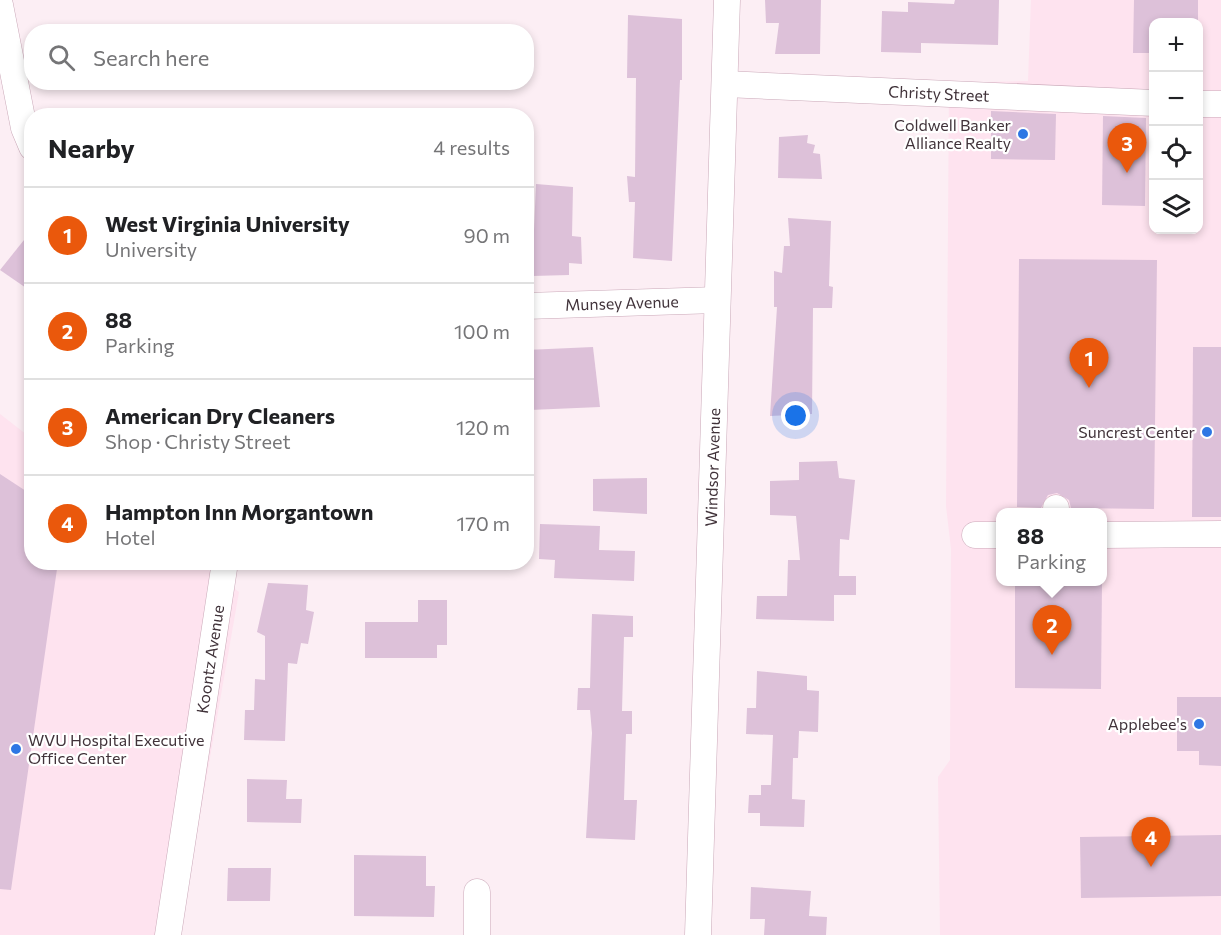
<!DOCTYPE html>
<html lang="en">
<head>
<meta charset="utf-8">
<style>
	body { margin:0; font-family:Commissioner,sans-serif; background:#f6f6f6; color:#202124 }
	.controls { position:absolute; right:18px; top:18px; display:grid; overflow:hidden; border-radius:12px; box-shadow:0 3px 9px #0003 }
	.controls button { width:54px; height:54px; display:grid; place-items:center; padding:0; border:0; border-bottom:2px solid #e0e0e0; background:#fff; color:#202124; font:30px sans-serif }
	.you { position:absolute; left:796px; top:416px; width:21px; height:21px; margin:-15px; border:4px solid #fff; border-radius:50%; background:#1a73e8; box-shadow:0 0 0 9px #1a73e833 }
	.badge { display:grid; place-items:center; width:39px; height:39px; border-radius:50%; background:#ea580c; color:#fff; font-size:20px; font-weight:700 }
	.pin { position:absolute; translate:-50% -50px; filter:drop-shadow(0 2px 3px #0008) }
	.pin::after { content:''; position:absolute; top:32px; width:21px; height:18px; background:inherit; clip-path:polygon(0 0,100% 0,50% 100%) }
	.popup { position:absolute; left:996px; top:508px; width:111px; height:78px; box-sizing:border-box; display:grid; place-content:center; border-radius:12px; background:#fff; filter:drop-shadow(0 2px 4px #0005); font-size:20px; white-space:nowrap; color:#757577 }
	.popup b { font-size:22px; color:#202124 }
	.popup::after { content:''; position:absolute; left:50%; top:100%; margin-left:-12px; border:12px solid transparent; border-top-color:#fff }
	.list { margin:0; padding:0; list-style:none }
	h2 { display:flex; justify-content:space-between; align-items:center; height:78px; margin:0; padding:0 24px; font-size:26px }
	h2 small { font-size:20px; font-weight:400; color:#757577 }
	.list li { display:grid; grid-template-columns:39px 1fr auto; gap:18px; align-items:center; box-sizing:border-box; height:96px; padding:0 24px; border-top:2px solid #e0e0e0 }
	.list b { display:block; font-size:22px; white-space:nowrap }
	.list p { margin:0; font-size:20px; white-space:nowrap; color:#757577 }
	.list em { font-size:20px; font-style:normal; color:#757577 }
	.icon { flex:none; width:33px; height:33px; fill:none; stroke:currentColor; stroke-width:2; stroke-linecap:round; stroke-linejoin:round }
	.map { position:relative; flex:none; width:1221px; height:935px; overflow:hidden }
	.search { position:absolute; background:#fff; box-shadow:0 3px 9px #0003; left:24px; top:24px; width:510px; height:66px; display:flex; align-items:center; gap:15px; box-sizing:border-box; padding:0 21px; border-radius:24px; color:#757577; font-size:22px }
	.panel { position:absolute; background:#fff; box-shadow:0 3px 9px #0003; left:24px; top:108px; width:510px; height:462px; border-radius:24px }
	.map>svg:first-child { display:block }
	.built { fill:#fee3ef; fill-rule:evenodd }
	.building { fill:#ddc1d9 }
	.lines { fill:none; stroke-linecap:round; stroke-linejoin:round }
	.street-casing { stroke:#caa8b8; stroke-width:27 }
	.street { stroke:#fff; stroke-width:26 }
	.poi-dot { fill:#2e77e4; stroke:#fff; stroke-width:2 }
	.labels { text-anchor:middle; stroke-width:4.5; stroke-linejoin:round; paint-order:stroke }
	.street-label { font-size:16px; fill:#41333a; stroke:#fff }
	.poi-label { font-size:16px; fill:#41333a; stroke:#fff; text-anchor:end }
</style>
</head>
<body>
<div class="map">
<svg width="1221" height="935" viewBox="0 0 1221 935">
	<rect width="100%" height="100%" fill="#fceef4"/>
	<g class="built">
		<path d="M1031,0H1221V935H940L938,777L950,760L951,549L946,506L949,83L1028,81ZM1154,22H1198V230H1154ZM1001,512H1103V582H1001Z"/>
		<path d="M0,414L31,438L32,562L199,563L239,592L179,935H0Z"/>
	</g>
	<g class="building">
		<path d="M765,0H821L820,54H775L779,23H766Z"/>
		<path d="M955,0H999L998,45L921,43V53L881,52L882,11L908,12V2L954,4Z"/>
		<path d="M1134,0H1198V22H1154V53H1133Z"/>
		<path d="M628,15L682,19V80H680L672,261L633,258L635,202H629L627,176L635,177L636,78H627Z"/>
		<path d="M991,111L1056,114L1055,160L991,159Z"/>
		<path d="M1103,116L1146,118L1145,206L1102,205Z"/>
		<path d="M808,135L807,143L815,145L813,153L820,154L822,179L778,178L779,137Z"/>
		<path d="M536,184L573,187L572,236L581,237L582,264L569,263V275L532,276Z"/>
		<path d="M788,218L831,221L829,286L833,287L832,308H813L812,414L770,416L777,307H774V271L782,273L784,246H790Z"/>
		<path d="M32,230V292L0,270Z"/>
		<path d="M1019,259L1157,260L1154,509L1071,508L1069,500L1057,493L1048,495L1041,508L1017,507Z"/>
		<path d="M593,347L600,407L530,410L526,350Z"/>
		<path d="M1193,347H1221V517H1192Z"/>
		<path d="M837,461L839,478L855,480L849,540L840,539L839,576H856V595H834V621L756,619L757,596H787L788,560H800L796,516L770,515V481L799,480V462Z"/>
		<path d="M0,474L32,495V562H58L11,890L0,889Z"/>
		<path d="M647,478V514L593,511V479Z"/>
		<path d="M540,524L600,526L599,550L635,551L634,581L554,578L555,560L539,559Z"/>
		<path d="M1015,582H1102L1101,689L1015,688Z"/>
		<path d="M268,583L308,585L306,610L314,612L308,644L301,643L297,664L288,663L285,741L244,740L245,710H254L255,679L265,680V636L257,632Z"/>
		<path d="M418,600H447V645H437V658H365V622H418Z"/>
		<path d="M592,614L633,616V637H624L622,711H632V734H626L624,800H637L635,840L586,838L592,733L590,710H577L578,688H590Z"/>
		<path d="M757,671L807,676V690L819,691L818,732L799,731L798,758H793L792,799L805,800L804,827L760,826V813H748L749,795H761V785H771L773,735L746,734L747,708H756Z"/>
		<path d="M1177,697H1221V766L1199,765V751H1177Z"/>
		<path d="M247,779L287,780L286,799H302L301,823L247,822Z"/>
		<path d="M1221,835V896L1081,898L1080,837Z"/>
		<path d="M354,855L426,856V886H435L434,917L354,916Z"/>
		<path d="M228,868H271L270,901H227Z"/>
		<path d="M751,887L811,891L809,916L827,917L826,935H764L765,919H750Z"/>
	</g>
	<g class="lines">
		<g class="street-casing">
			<g id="street">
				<path d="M0,5L24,128L32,147"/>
				<path id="s1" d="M725,84L1154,103"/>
				<path d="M1198,104H1221"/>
				<path id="s2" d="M526,306L717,300"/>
				<path d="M1056,508V512"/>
				<path d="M975,535H1001"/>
				<path d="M1103,535L1221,534"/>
				<path id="s3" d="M168,935L225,562"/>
				<path d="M477,935V892"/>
				<path id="s4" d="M698,935L727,0"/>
			</g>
		</g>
		<use href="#street" class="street"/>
	</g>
	<g class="poi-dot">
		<circle cx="1023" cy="134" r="6"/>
		<circle cx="1207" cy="432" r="6"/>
		<circle cx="1199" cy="724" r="6"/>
		<circle cx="16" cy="749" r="6"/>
	</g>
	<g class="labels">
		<g class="street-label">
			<text dy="6" stroke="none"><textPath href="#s1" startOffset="214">Christy Street</textPath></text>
			<text dy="6" stroke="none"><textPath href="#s2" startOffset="96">Munsey Avenue</textPath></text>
			<text dy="6" stroke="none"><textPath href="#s4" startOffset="468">Windsor Avenue</textPath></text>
			<text dy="6" stroke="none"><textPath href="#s3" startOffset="279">Koontz Avenue</textPath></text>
		</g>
		<g class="poi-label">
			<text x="1011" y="131">Coldwell Banker<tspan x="1011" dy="18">Alliance Realty</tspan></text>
			<text x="1195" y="438">Suncrest Center</text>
			<text x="1187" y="730">Applebee's</text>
			<text x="28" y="746" text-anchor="start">WVU Hospital Executive<tspan x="28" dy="18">Office Center</tspan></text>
		</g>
	</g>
</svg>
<div class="controls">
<button>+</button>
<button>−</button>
<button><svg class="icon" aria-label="locate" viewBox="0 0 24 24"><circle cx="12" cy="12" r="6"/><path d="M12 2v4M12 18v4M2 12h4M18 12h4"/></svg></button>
<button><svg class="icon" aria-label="layers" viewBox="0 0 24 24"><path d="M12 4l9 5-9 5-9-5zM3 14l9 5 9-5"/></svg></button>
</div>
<div class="you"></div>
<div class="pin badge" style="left:1089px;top:388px">1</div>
<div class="pin badge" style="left:1052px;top:655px">2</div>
<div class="popup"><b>88</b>Parking</div>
<div class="pin badge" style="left:1127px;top:173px">3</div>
<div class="pin badge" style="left:1151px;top:867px">4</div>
<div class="search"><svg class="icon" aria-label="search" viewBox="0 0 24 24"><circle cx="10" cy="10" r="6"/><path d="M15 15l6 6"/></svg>Search here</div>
<section class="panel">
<h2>Nearby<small>4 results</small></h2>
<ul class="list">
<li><span class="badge">1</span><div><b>West Virginia University</b><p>University</p></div><em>90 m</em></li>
<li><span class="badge">2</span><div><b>88</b><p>Parking</p></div><em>100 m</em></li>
<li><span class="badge">3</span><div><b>American Dry Cleaners</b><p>Shop · Christy Street</p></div><em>120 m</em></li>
<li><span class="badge">4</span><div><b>Hampton Inn Morgantown</b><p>Hotel</p></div><em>170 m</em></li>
</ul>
</section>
</div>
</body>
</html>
